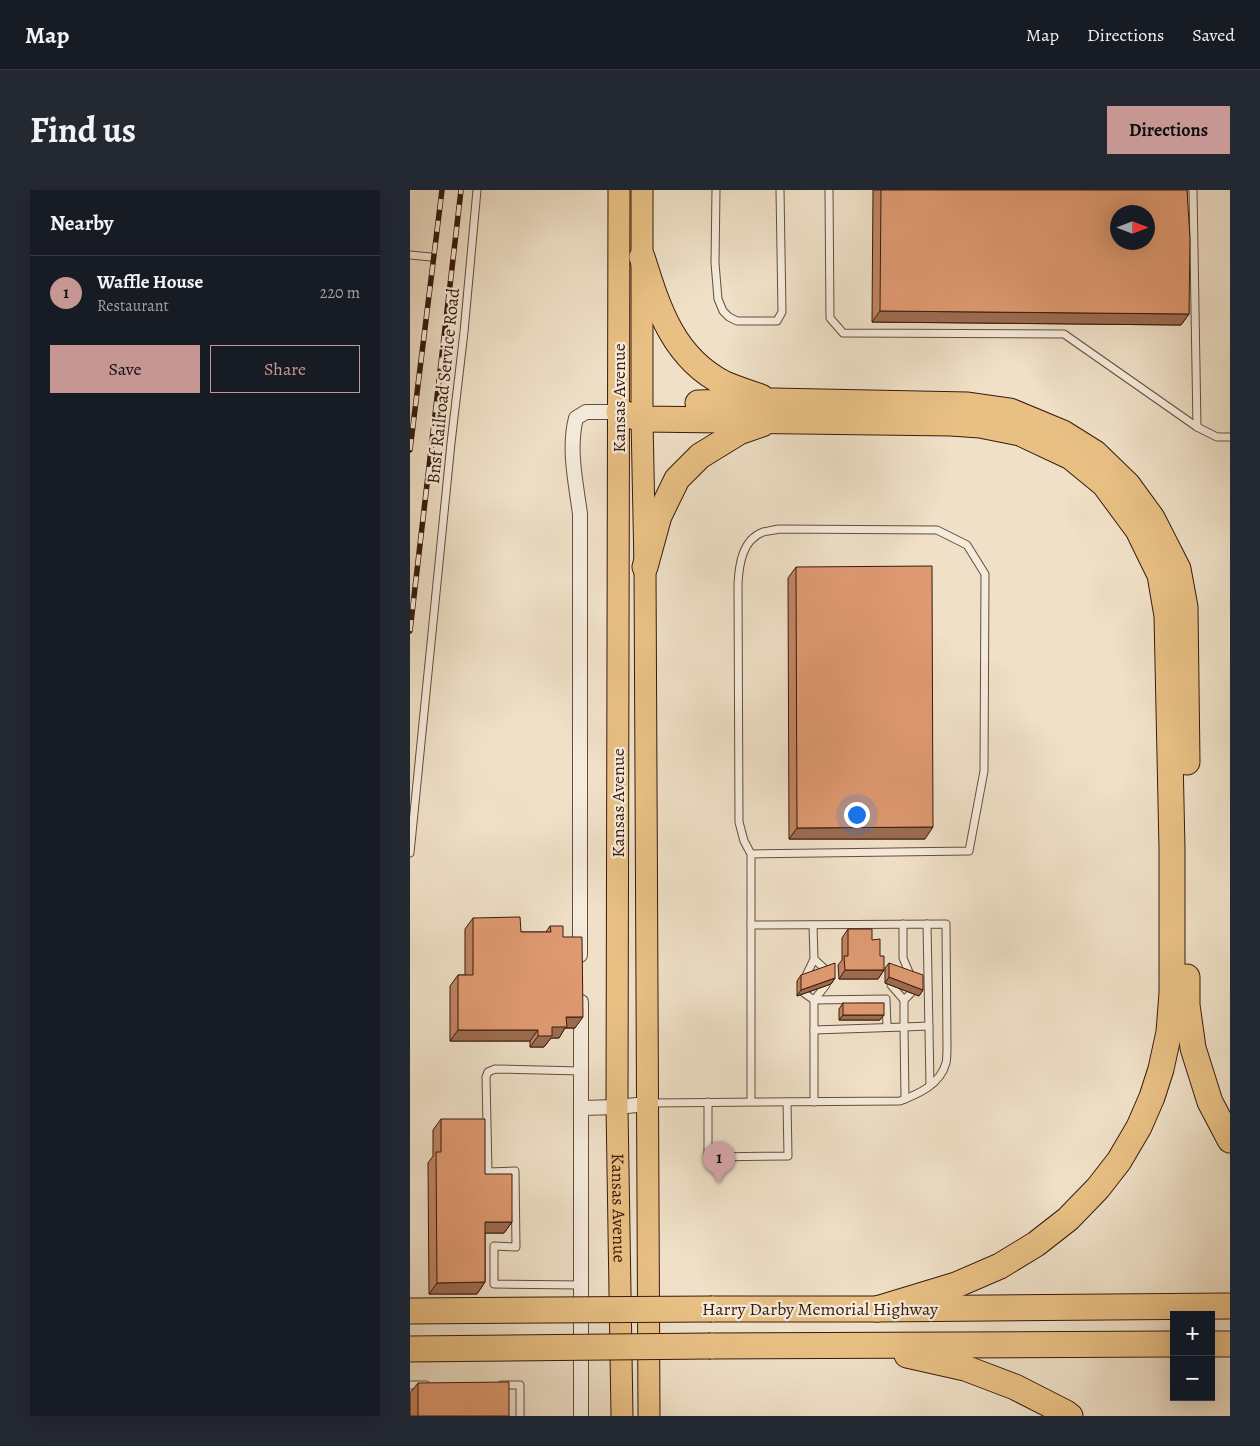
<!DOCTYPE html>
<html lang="en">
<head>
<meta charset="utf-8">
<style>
	body { margin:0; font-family:Alegreya,serif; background:#242831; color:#f1f3f6 }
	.controls { position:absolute; right:15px; bottom:15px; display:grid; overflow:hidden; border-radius:0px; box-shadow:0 5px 20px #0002 }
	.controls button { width:45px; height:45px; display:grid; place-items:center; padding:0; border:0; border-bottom:1px solid #363941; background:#171b24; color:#f1f3f6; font:25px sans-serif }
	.compass { position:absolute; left:700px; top:15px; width:45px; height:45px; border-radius:50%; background:#171b24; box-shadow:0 5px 20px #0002; rotate:90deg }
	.you { position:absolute; left:446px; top:624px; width:18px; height:18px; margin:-12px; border:4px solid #fff; border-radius:50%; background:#1a73e8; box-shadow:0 0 0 8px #1a73e833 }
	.badge { display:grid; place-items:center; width:32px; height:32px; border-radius:50%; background:#c59692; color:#111; font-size:16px; font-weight:700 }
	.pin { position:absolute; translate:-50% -41px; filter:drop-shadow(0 1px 2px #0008) }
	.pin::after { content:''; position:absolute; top:26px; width:18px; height:15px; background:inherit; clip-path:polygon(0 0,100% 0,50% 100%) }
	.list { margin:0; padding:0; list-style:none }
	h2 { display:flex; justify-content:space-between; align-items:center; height:65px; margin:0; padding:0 20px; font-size:21px }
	h2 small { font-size:16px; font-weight:400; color:#9ea1a6 }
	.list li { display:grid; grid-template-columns:32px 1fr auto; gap:15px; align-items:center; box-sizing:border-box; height:75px; padding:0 20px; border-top:1px solid #363941 }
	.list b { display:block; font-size:19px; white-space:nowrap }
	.list p { margin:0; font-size:16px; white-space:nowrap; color:#9ea1a6 }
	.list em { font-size:16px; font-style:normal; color:#9ea1a6 }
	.actions { display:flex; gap:10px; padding:15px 20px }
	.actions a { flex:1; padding:11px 0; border:1px solid #c59692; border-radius:0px; text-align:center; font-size:18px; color:#c59692 }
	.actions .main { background:#c59692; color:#111 }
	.map { position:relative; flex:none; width:820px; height:1226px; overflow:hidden; border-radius:0px }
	header { display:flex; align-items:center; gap:30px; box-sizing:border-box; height:70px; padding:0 25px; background:#171b24; border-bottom:1px solid #363941 }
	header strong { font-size:24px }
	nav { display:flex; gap:28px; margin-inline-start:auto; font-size:18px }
	.intro { display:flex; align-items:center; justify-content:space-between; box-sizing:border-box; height:120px; padding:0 30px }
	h1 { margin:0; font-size:35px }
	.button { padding:12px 22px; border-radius:0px; background:#c59692; color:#111; font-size:18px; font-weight:700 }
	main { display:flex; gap:30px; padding:0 30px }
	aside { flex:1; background:#171b24; border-radius:0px; box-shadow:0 5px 20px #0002 }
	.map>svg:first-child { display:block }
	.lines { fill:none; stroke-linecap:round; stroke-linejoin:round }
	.service-casing { stroke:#664c3b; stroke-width:9 }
	.minor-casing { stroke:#664c3b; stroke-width:16 }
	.primary-casing { stroke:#381a0c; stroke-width:23 }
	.motorway-casing { stroke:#381a0c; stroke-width:27 }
	.service { stroke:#f5ebdb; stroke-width:7 }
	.minor { stroke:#f5ebdb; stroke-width:14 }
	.primary { stroke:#e8c084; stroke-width:21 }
	.motorway { stroke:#e8c084; stroke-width:25 }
	.rail-casing { stroke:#381a0c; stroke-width:5.5 }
	.rail { stroke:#f5ebdb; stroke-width:4; stroke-dasharray:11; stroke-linecap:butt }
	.motorway-bridge-casing { stroke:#381a0c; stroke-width:27; stroke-linecap:butt }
	.motorway-bridge { stroke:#e8c084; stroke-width:25 }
	.wall { fill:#c18462; stroke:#381a0c }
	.shaded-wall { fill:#9d6c50; stroke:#381a0c }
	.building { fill:#e09a72; stroke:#381a0c; fill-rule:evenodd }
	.labels { text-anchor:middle; stroke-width:4.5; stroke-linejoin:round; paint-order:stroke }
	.street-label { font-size:18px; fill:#381a0c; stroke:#f5ebdb }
</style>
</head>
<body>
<header>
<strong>Map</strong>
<nav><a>Map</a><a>Directions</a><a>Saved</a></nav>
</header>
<div class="intro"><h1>Find us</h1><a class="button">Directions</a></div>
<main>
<aside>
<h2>Nearby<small></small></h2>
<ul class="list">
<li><span class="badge">1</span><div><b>Waffle House</b><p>Restaurant</p></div><em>220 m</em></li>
</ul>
<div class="actions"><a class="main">Save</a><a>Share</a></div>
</aside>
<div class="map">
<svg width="820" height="1226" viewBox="0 0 820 1226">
	<rect width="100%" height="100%" fill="#efe0c7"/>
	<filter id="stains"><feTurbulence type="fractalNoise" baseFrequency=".004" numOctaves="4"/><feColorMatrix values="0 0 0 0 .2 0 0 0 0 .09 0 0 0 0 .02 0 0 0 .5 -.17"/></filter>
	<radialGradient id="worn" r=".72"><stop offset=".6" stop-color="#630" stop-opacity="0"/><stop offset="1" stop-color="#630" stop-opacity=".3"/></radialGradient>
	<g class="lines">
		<g class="service-casing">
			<g id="service">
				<path d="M306,0L305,73L308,109L313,121L319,127L327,131H367L372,122L370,0"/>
				<path d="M419,0L420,128L433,143L654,144L787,237L807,247H820"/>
				<path d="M783,0L787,237"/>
				<path d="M0,65L21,67"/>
				<path d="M0,663L41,253L54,142L67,0"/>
				<path d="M341,664L559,661L574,581L575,384L557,355L527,340L369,339C364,340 358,341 353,342C332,350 329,375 328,394L329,632L334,651L341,664V735"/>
				<path d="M493,734V768L501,787"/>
				<path d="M517,734L520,895"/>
				<path d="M403,735L404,769L416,780"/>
				<path d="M395,788L404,769"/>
				<path d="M481,795L494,810"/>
				<path d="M394,803L404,810L476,809L477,837"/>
				<path d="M501,803L494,810V837L519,836"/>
				<path d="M404,840L494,837L495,909"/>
				<path d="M171,881L85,879L78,882L76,887L78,982L105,981L106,1057L84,1056V1094L171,1095"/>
				<path d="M298,912V967L378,966L377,912"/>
				<path d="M404,912V810L416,795"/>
				<path d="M241,913L490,911C508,904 530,895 536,873C537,868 537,862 537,857L536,734L341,735V912"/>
				<path d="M0,1195H16"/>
				<path d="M92,1195H110V1226"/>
			</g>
		</g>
		<g class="minor-casing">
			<g id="minor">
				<path d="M170,765V324C166,293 158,259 166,228L176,222H209"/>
				<path d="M171,812V1226"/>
				<path d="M171,918L207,917L237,914"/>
			</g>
		</g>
		<g class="primary-casing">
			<g id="primary">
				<path id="s1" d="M209,0L207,917L212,1226"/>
				<path d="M232,0V229L235,377L239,1226"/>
			</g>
		</g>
		<g class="motorway-casing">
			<g id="motorway">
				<path d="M232,67C248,118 263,168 315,194C327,199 339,203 351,207"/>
				<path d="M288,213L363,211L558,215L600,221L653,243L685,263L718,295L742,328L768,379L775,417L777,572"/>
				<path d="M209,222L232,229L541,233L570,235L610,243L661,267L694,294L728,340L750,385L757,426L762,659V803L759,842L751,879L742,907L729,937L709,971L688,998L658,1029L626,1054L590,1076L546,1095L467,1119"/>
				<path d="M235,377L249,326L267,289L290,266L329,242L352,234"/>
				<path d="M777,787V815L783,858L800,912L820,950"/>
				<path d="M302,1119H467L820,1116"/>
				<path d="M801,1154H820"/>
				<path d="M301,1156L764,1154"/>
				<path d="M497,1165L555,1178L605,1197L656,1223L660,1226"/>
			</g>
		</g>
		<use href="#service" class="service"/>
		<use href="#minor" class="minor"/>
		<use href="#primary" class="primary"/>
		<use href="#motorway" class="motorway"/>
		<g class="rail-casing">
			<g id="rail">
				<path d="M0,260L32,0"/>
				<path d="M0,441L51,0"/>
			</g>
		</g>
		<use href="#rail" class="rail"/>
		<g class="motorway-bridge-casing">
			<g id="motorway-bridge">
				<path d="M0,1121L302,1119"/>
				<path d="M0,1159L301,1156"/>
			</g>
		</g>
		<use href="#motorway-bridge" class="motorway-bridge"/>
	</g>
	<g class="wall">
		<path d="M463,0H777L779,124L771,135L462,132Z"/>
		<path d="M386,377L515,649H379L378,388Z"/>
		<path d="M63,728L111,742H136L140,736L153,747L165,838H155L149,848H141L134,857H120V851H40V796L48,785H55V739Z"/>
		<path d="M438,739L470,766L474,780L468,789H429L428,775L432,770V748Z"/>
		<path d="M479,773L513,800L509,806L475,793V778Z"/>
		<path d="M391,785L425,788L421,794L387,806V791Z"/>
		<path d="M433,813L470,830H429V819Z"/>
		<path d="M31,929L75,984L102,1032L94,1043H75V1092L67,1104H19L18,973L23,966V940Z"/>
		<path d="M8,1193L99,1226H0V1203Z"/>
	</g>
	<g class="shaded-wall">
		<path d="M470,121L779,124L771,135L462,132Z"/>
		<path d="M523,637L515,649H379L387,638Z"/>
		<path d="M435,780H474L468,789H429Z"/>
		<path d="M479,787L513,800L509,806L475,793Z"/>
		<path d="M425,788L421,794L387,806L391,800Z"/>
		<path d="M433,825H474L470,830H429Z"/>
		<path d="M156,827H173L165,838H155L149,848H141L134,857H120L128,846Z"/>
		<path d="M48,840H128L120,851H40Z"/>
		<path d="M75,1032H102L94,1043H67Z"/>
		<path d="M75,1092L67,1104H19L27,1093Z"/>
	</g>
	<g class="building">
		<path d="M471,0H777L780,49L779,124L470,121ZM708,22H738V52H708Z"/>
		<path d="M522,376L523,637L387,638L386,377Z"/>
		<path d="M110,727L111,742H141L140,736H153V747H172L173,827H156L157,837H142V846H128V840H48V785H63V728Z"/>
		<path d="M438,739H462V750L470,749V766H474V780H435L434,766H438Z"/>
		<path d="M425,773V788L391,800V785Z"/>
		<path d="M479,773L513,785V800L479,787Z"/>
		<rect x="433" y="813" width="41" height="12"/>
		<path d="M31,929H75V984H102V1032H75V1092L27,1093L26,962H31Z"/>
		<path d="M99,1192V1226H8V1193Z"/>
	</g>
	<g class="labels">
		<g class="street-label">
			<text transform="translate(33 196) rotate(-84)" y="6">Bnsf Railroad Service Road</text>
			<text transform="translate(209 208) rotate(-90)" y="6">Kansas Avenue</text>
			<text transform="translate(208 613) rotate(-90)" y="6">Kansas Avenue</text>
			<text dy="6" stroke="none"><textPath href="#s1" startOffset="1018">Kansas Avenue</textPath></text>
			<text x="410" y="1125">Harry Darby Memorial Highway</text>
		</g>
	</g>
	<rect width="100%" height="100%" filter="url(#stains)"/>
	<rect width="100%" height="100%" fill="url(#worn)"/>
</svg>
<div class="controls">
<button>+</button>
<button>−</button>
</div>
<svg class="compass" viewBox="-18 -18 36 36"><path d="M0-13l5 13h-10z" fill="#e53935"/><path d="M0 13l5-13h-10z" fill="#9ea1a6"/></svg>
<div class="you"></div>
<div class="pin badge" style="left:309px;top:993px">1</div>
</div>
</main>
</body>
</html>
